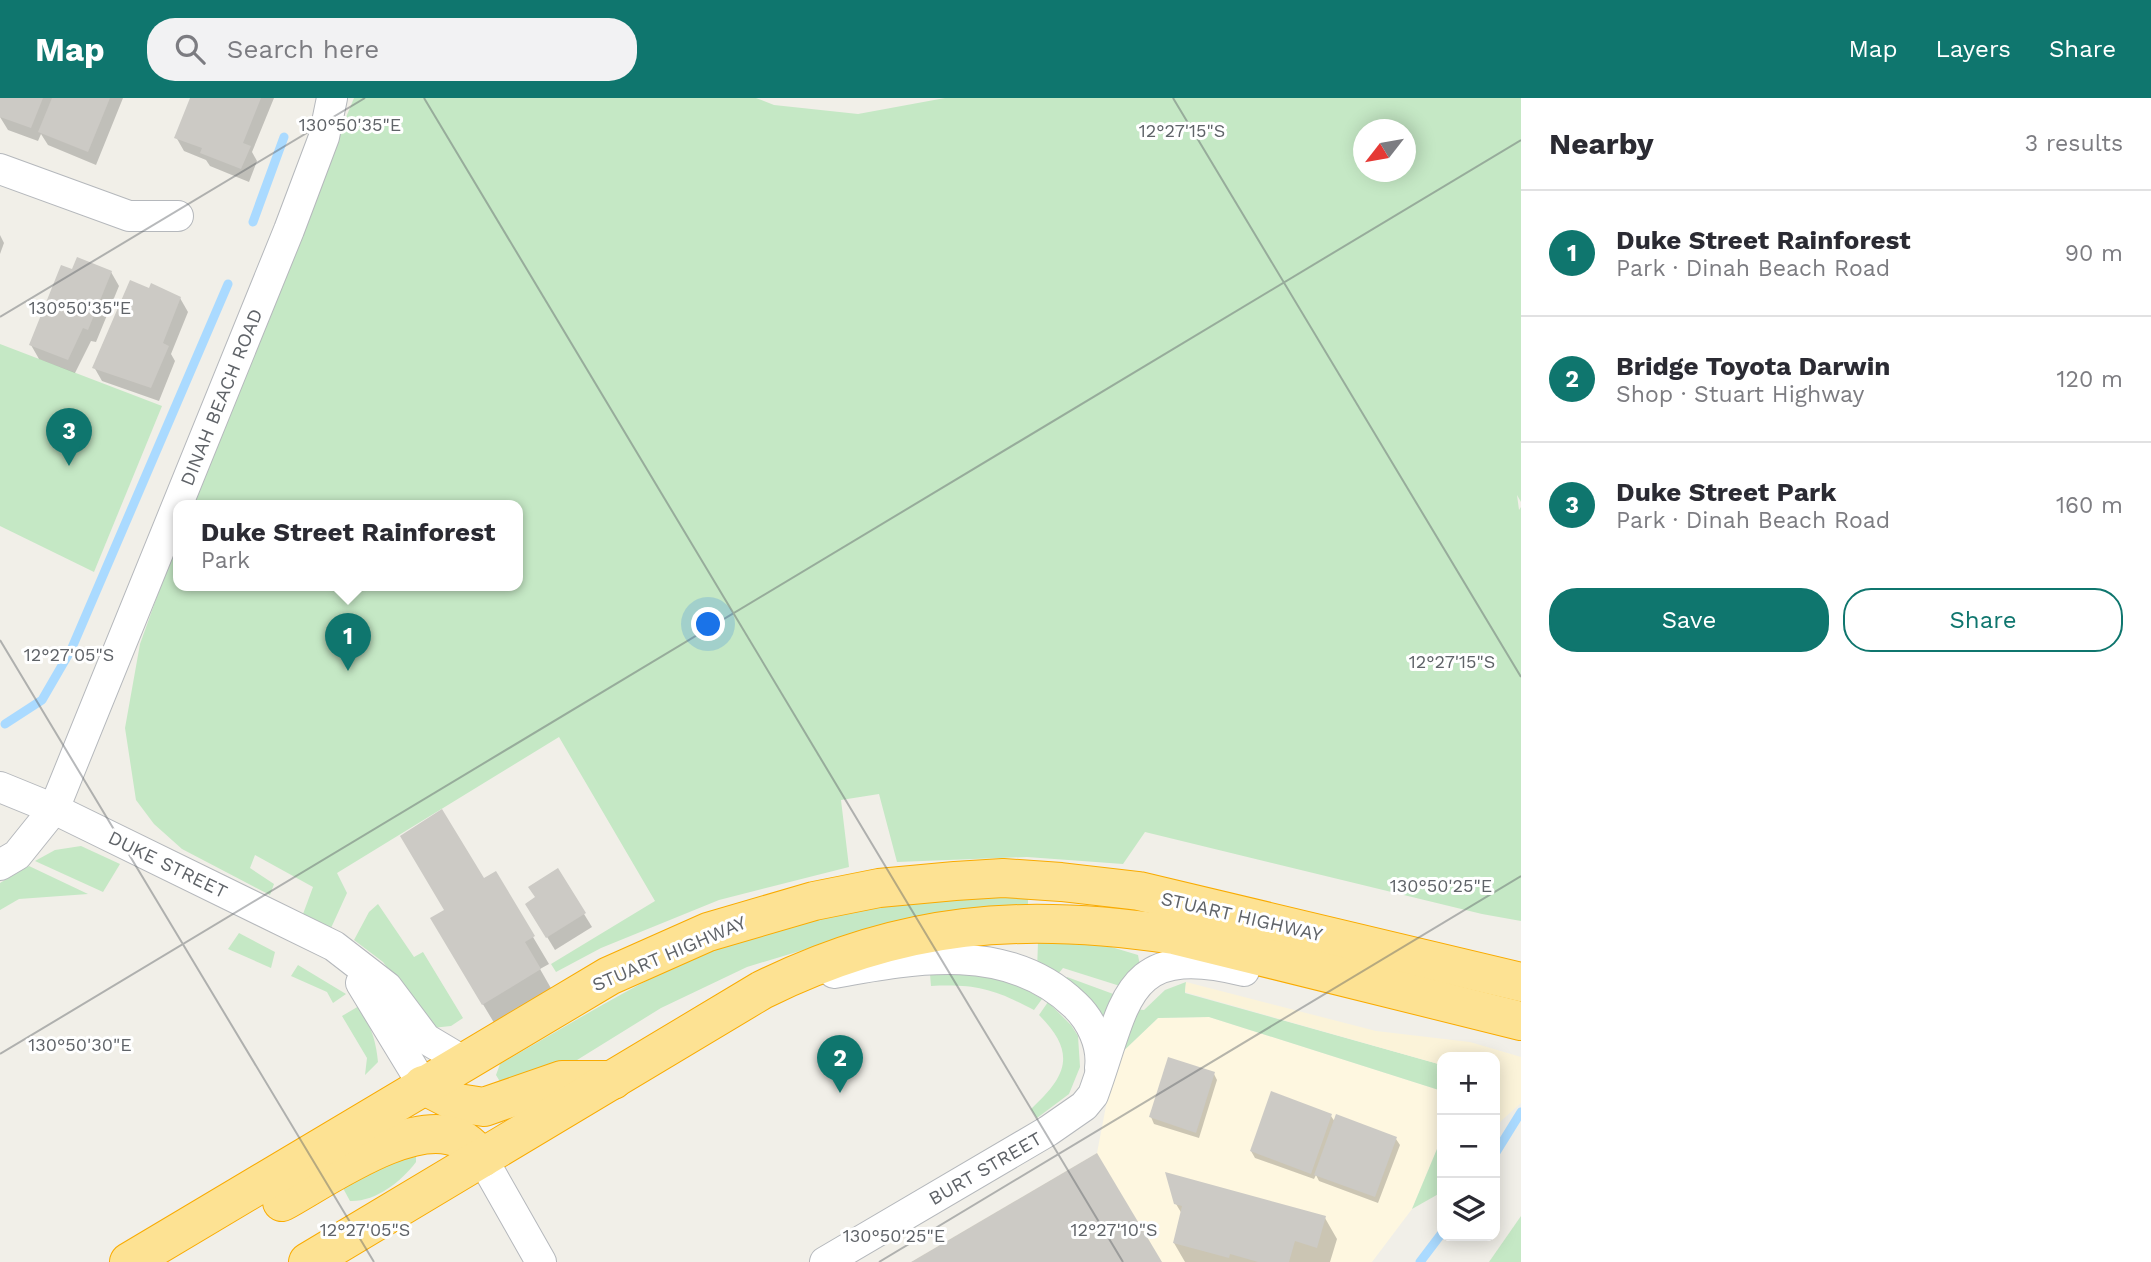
<!DOCTYPE html>
<html lang="en">
<head>
<meta charset="utf-8">
<style>
	body { margin:0; font-family:"Work Sans",sans-serif; background:#f2f2f3; color:#2b2b33 }
	.controls { position:absolute; right:21px; bottom:21px; display:grid; overflow:hidden; border-radius:14px; box-shadow:0 4px 18px #0003 }
	.controls button { width:63px; height:63px; display:grid; place-items:center; padding:0; border:0; border-bottom:2px solid #e1e1e2; background:#fff; color:#2b2b33; font:35px sans-serif }
	.compass { position:absolute; left:1353px; top:21px; width:63px; height:63px; border-radius:50%; background:#fff; box-shadow:0 4px 18px #0003; rotate:239deg }
	.you { position:absolute; left:709px; top:527px; width:24px; height:24px; margin:-18px; border:5px solid #fff; border-radius:50%; background:#1a73e8; box-shadow:0 0 0 10px #1a73e833 }
	.badge { display:grid; place-items:center; width:46px; height:46px; border-radius:50%; background:#0f766e; color:#fff; font-size:23px; font-weight:700 }
	.pin { position:absolute; translate:-50% -58px; filter:drop-shadow(0 2px 4px #0008) }
	.pin::after { content:''; position:absolute; top:37px; width:24px; height:21px; background:inherit; clip-path:polygon(0 0,100% 0,50% 100%) }
	.popup { position:absolute; left:173px; top:402px; width:350px; height:91px; box-sizing:border-box; display:grid; place-content:center; border-radius:14px; background:#fff; filter:drop-shadow(0 2px 5px #0005); font-size:23px; white-space:nowrap; color:#7c7c81 }
	.popup b { font-size:26px; color:#2b2b33 }
	.popup::after { content:''; position:absolute; left:50%; top:100%; margin-left:-14px; border:14px solid transparent; border-top-color:#fff }
	.list { margin:0; padding:0; list-style:none }
	h2 { display:flex; justify-content:space-between; align-items:center; height:91px; margin:0; padding:0 28px; font-size:30px }
	h2 small { font-size:23px; font-weight:400; color:#7c7c81 }
	.list li { display:grid; grid-template-columns:46px 1fr auto; gap:21px; align-items:center; box-sizing:border-box; height:126px; padding:0 28px; border-top:2px solid #e1e1e2 }
	.list b { display:block; font-size:26px; white-space:nowrap }
	.list p { margin:0; font-size:23px; white-space:nowrap; color:#7c7c81 }
	.list em { font-size:23px; font-style:normal; color:#7c7c81 }
	.actions { display:flex; gap:14px; padding:21px 28px }
	.actions a { flex:1; padding:16px 0; border:2px solid #0f766e; border-radius:28px; text-align:center; font-size:24px; color:#0f766e }
	.actions .main { background:#0f766e; color:#fff }
	.icon { flex:none; width:38px; height:38px; fill:none; stroke:currentColor; stroke-width:2; stroke-linecap:round; stroke-linejoin:round }
	.map { position:relative; flex:none; width:1521px; height:1164px; overflow:hidden }
	header { display:flex; align-items:center; gap:42px; box-sizing:border-box; height:98px; padding:0 35px; background:#0f766e; color:#fff }
	header strong { font-size:33px }
	nav { display:flex; gap:38px; margin-inline-start:auto; font-size:24px }
	.search { width:490px; height:63px; background:#f2f2f3; display:flex; align-items:center; gap:18px; box-sizing:border-box; padding:0 24px; border-radius:28px; color:#7c7c81; font-size:26px }
	main { display:flex }
	aside { flex:1; background:#fff }
	.map>svg:first-child { display:block }
	.commercial { fill:#fef7e0 }
	.green { fill:#c5e8c5; fill-rule:evenodd }
	.sand { fill:#fbf3d9 }
	.shadow { fill:#0003 }
	.lines { fill:none; stroke-linecap:round; stroke-linejoin:round }
	.stream { stroke:#aadaff; stroke-width:9 }
	.building { fill:#cccac5 }
	.street-casing { stroke:#b5b8bc; stroke-width:32 }
	.highway-casing { stroke:#f9ab00; stroke-width:40 }
	.street { stroke:#fff; stroke-width:30 }
	.highway { stroke:#fde293; stroke-width:38 }
	.ticks { fill:none; stroke:#5f6368; stroke-width:2; stroke-opacity:0.45 }
	.labels { text-anchor:middle; stroke-width:6; stroke-linejoin:round; paint-order:stroke }
	.street-label { font-size:19px; fill:#5f6368; stroke:#fff }
	.ticks-label { font-size:18px; text-anchor:middle; fill:#5f6368; stroke:#fff; stroke-width:6; stroke-linejoin:round; paint-order:stroke }
</style>
</head>
<body>
<header>
<strong>Map</strong>
<div class="search"><svg class="icon" aria-label="search" viewBox="0 0 24 24"><circle cx="10" cy="10" r="6"/><path d="M15 15l6 6"/></svg>Search here</div>
<nav><a>Map</a><a>Layers</a><a>Share</a></nav>
</header>
<main>
<div class="map">
<svg width="1521" height="1164" viewBox="0 0 1521 1164">
	<rect width="100%" height="100%" fill="#f1efe8"/>
	<path class="commercial" d="M1209,919L1442,993V1039L1412,1111L1372,1164H911L1097,1055L1115,961L1158,920Z"/>
	<g class="green">
		<path d="M354,0H756L774,7L858,16L945,0H1521V404L1517,397L1519,412L1521,409V823L1482,816L1145,734L1123,766L1027,759L897,764L879,696L841,702L849,769L719,802L601,850L556,874L551,866L655,803L559,639L337,775L347,795L331,830L303,816L313,789L255,757L250,770L274,786L270,797L182,751L154,726L136,702L125,630L140,546L178,440V487H518V407H191L276,189ZM1364,32H1406V74H1364Z"/>
		<path d="M0,246L162,308L94,474L0,428Z"/>
		<path d="M81,748L120,766L103,794L35,763L55,752Z"/>
		<path d="M29,768L88,796L19,801L0,812V785Z"/>
		<path d="M955,799L1028,800V814L856,836L747,869L661,910L569,967L502,987L496,977L500,966C602,908 702,842 817,815C861,805 910,804 955,799Z"/>
		<path d="M378,806L414,859L423,854L463,920L451,928L432,930L383,864L354,842L369,814Z"/>
		<path d="M239,835L275,854L271,870L228,851Z"/>
		<path d="M1038,844L1108,848L1138,857L1140,868L1120,888L1063,870L1054,881L1037,873Z"/>
		<path d="M298,867L346,896L333,905L327,894L291,878Z"/>
		<path d="M974,874L1013,884L1042,901L1034,912C994,891 976,886 931,888L930,876Z"/>
		<path d="M1067,879L1116,897L1105,918L1098,919L1062,887Z"/>
		<path d="M1186,884L1185,895L1442,967V993L1209,919L1158,920L1115,961L1134,911L1144,912L1165,892Z"/>
		<path d="M1048,904L1071,927L1078,938L1080,969L1069,996L1037,1020L1031,1011C1067,978 1077,955 1039,917Z"/>
		<path d="M359,908C370,927 376,941 378,964L365,977L367,960L342,918Z"/>
		<path d="M1442,1039V1094L1412,1111Z"/>
		<path d="M416,1057V1064C401,1084 375,1104 350,1103L338,1081Z"/>
		<path d="M1521,1118V1164H1489Z"/>
	</g>
	<path class="sand" d="M1186,884L1376,933L1470,944L1521,959V1005L1501,1023L1495,1032V959H1442V967L1185,894Z"/>
	<g class="shadow">
		<path d="M0,0H123L96,67L48,47L41,36L38,43L8,32L0,19Z"/>
		<path d="M192,0H274L252,54L257,63L249,84L210,68L206,62L184,53L176,39Z"/>
		<path d="M0,137L4,145L0,156Z"/>
		<path d="M73,173L111,174L119,188L96,244L91,243L75,275L39,261L31,247Z"/>
		<path d="M180,200L188,214L171,256L175,263L159,303L102,283L94,269Z"/>
		<path d="M483,783L533,839L549,866L540,871L556,899L499,933L448,848Z"/>
		<path d="M527,806L584,816L592,829L555,852Z"/>
		<path d="M1214,976L1217,982L1199,1040L1154,1026L1151,1019Z"/>
		<path d="M1331,1018L1335,1024L1396,1041L1400,1047L1378,1105L1319,1083L1316,1077L1314,1081L1255,1060L1251,1053Z"/>
		<path d="M1176,1106L1325,1120L1337,1141L1330,1164H1185L1174,1145L1182,1116Z"/>
	</g>
	<g class="lines">
		<g class="stream">
			<path d="M253,124L284,39"/>
			<path d="M5,626L42,602L71,552L228,186"/>
			<path d="M1495,1056L1521,1014"/>
			<path d="M1420,1164L1442,1135"/>
		</g>
	</g>
	<g class="building">
		<path d="M0,0H43L31,30L0,19Z"/>
		<path d="M52,0H110L88,54L38,34Z"/>
		<path d="M190,0H261L243,45L251,48L241,71L200,55L202,50L174,40Z"/>
		<path d="M77,159L112,173L88,232L83,230L68,262L29,247L61,167L72,171Z"/>
		<path d="M130,182L149,190L151,185L181,199L163,245L169,248L151,290L92,270Z"/>
		<path d="M442,711L484,780L496,773L535,838L525,844L541,871L482,907L430,820L444,812L400,738Z"/>
		<path d="M558,770L586,815L546,840L525,806L535,799L528,789Z"/>
		<path d="M1168,959L1215,974L1196,1035L1149,1019Z"/>
		<path d="M1271,993L1332,1016L1311,1076L1250,1053Z"/>
		<path d="M1336,1016L1397,1039L1375,1099L1314,1077Z"/>
		<path d="M1097,1055L1162,1164H911Z"/>
		<path d="M1165,1074L1326,1118L1317,1150L1295,1143L1289,1164H1258L1230,1156L1229,1160L1173,1145L1182,1108L1174,1106Z"/>
	</g>
	<g class="lines">
		<g class="street-casing">
			<g id="street">
				<path d="M0,71L129,118H178"/>
				<path d="M0,689L54,711L334,848L387,889L426,941L463,963"/>
				<path d="M0,767L17,757L54,711L289,132L324,39L332,0"/>
				<path d="M834,875C916,860 1009,843 1075,907C1091,922 1103,947 1100,970"/>
				<path d="M361,885L423,987"/>
				<path d="M482,1060L541,1164"/>
				<path d="M825,1164L1048,1033L1084,1008L1093,997C1127,904 1123,843 1244,873"/>
			</g>
		</g>
		<g class="highway-casing">
			<g id="highway">
				<path d="M423,987L458,1005L484,1009L562,982H613"/>
				<path d="M282,1104C323,1082 414,1016 462,1042C469,1045 476,1054 482,1060"/>
				<path d="M129,1164L609,878L708,834L814,803L879,790L955,783L1003,780L1061,784L1139,793L1521,884"/>
				<path d="M308,1164L762,892C902,823 1022,814 1174,837L1521,923"/>
			</g>
		</g>
		<use href="#street" class="street"/>
		<use href="#highway" class="highway"/>
	</g>
	<path class="ticks" d="M424,0L1123,1164M1173,0L1521,579M0,219L365,0M0,542L374,1164M0,956L1521,42M879,1164L1521,778"/>
	<g class="labels">
		<g class="street-label">
			<text transform="translate(221 299) rotate(-68)" y="7">DINAH BEACH ROAD</text>
			<text transform="translate(168 766) rotate(26)" y="7">DUKE STREET</text>
			<text transform="translate(1242 818) rotate(13)" y="7">STUART HIGHWAY</text>
			<text transform="translate(669 855) rotate(-23)" y="7">STUART HIGHWAY</text>
			<text transform="translate(985 1070) rotate(-30)" y="7">BURT STREET</text>
		</g>
	</g>
	<g class="ticks-label">
		<text x="350" y="33">130°50'35"E</text>
		<text x="1182" y="39">12°27'15"S</text>
		<text x="80" y="216">130°50'35"E</text>
		<text x="69" y="563">12°27'05"S</text>
		<text x="1452" y="570">12°27'15"S</text>
		<text x="1441" y="794">130°50'25"E</text>
		<text x="80" y="953">130°50'30"E</text>
		<text x="365" y="1138">12°27'05"S</text>
		<text x="1114" y="1138">12°27'10"S</text>
		<text x="894" y="1144">130°50'25"E</text>
	</g>
</svg>
<div class="controls">
<button>+</button>
<button>−</button>
<button><svg class="icon" aria-label="layers" viewBox="0 0 24 24"><path d="M12 4l9 5-9 5-9-5zM3 14l9 5 9-5"/></svg></button>
</div>
<svg class="compass" viewBox="-18 -18 36 36"><path d="M0-13l5 13h-10z" fill="#e53935"/><path d="M0 13l5-13h-10z" fill="#7c7c81"/></svg>
<div class="you"></div>
<div class="pin badge" style="left:348px;top:573px">1</div>
<div class="popup"><b>Duke Street Rainforest</b>Park</div>
<div class="pin badge" style="left:840px;top:995px">2</div>
<div class="pin badge" style="left:69px;top:368px">3</div>
</div>
<aside>
<h2>Nearby<small>3 results</small></h2>
<ul class="list">
<li><span class="badge">1</span><div><b>Duke Street Rainforest</b><p>Park · Dinah Beach Road</p></div><em>90 m</em></li>
<li><span class="badge">2</span><div><b>Bridge Toyota Darwin</b><p>Shop · Stuart Highway</p></div><em>120 m</em></li>
<li><span class="badge">3</span><div><b>Duke Street Park</b><p>Park · Dinah Beach Road</p></div><em>160 m</em></li>
</ul>
<div class="actions"><a class="main">Save</a><a>Share</a></div>
</aside>
</main>
</body>
</html>
